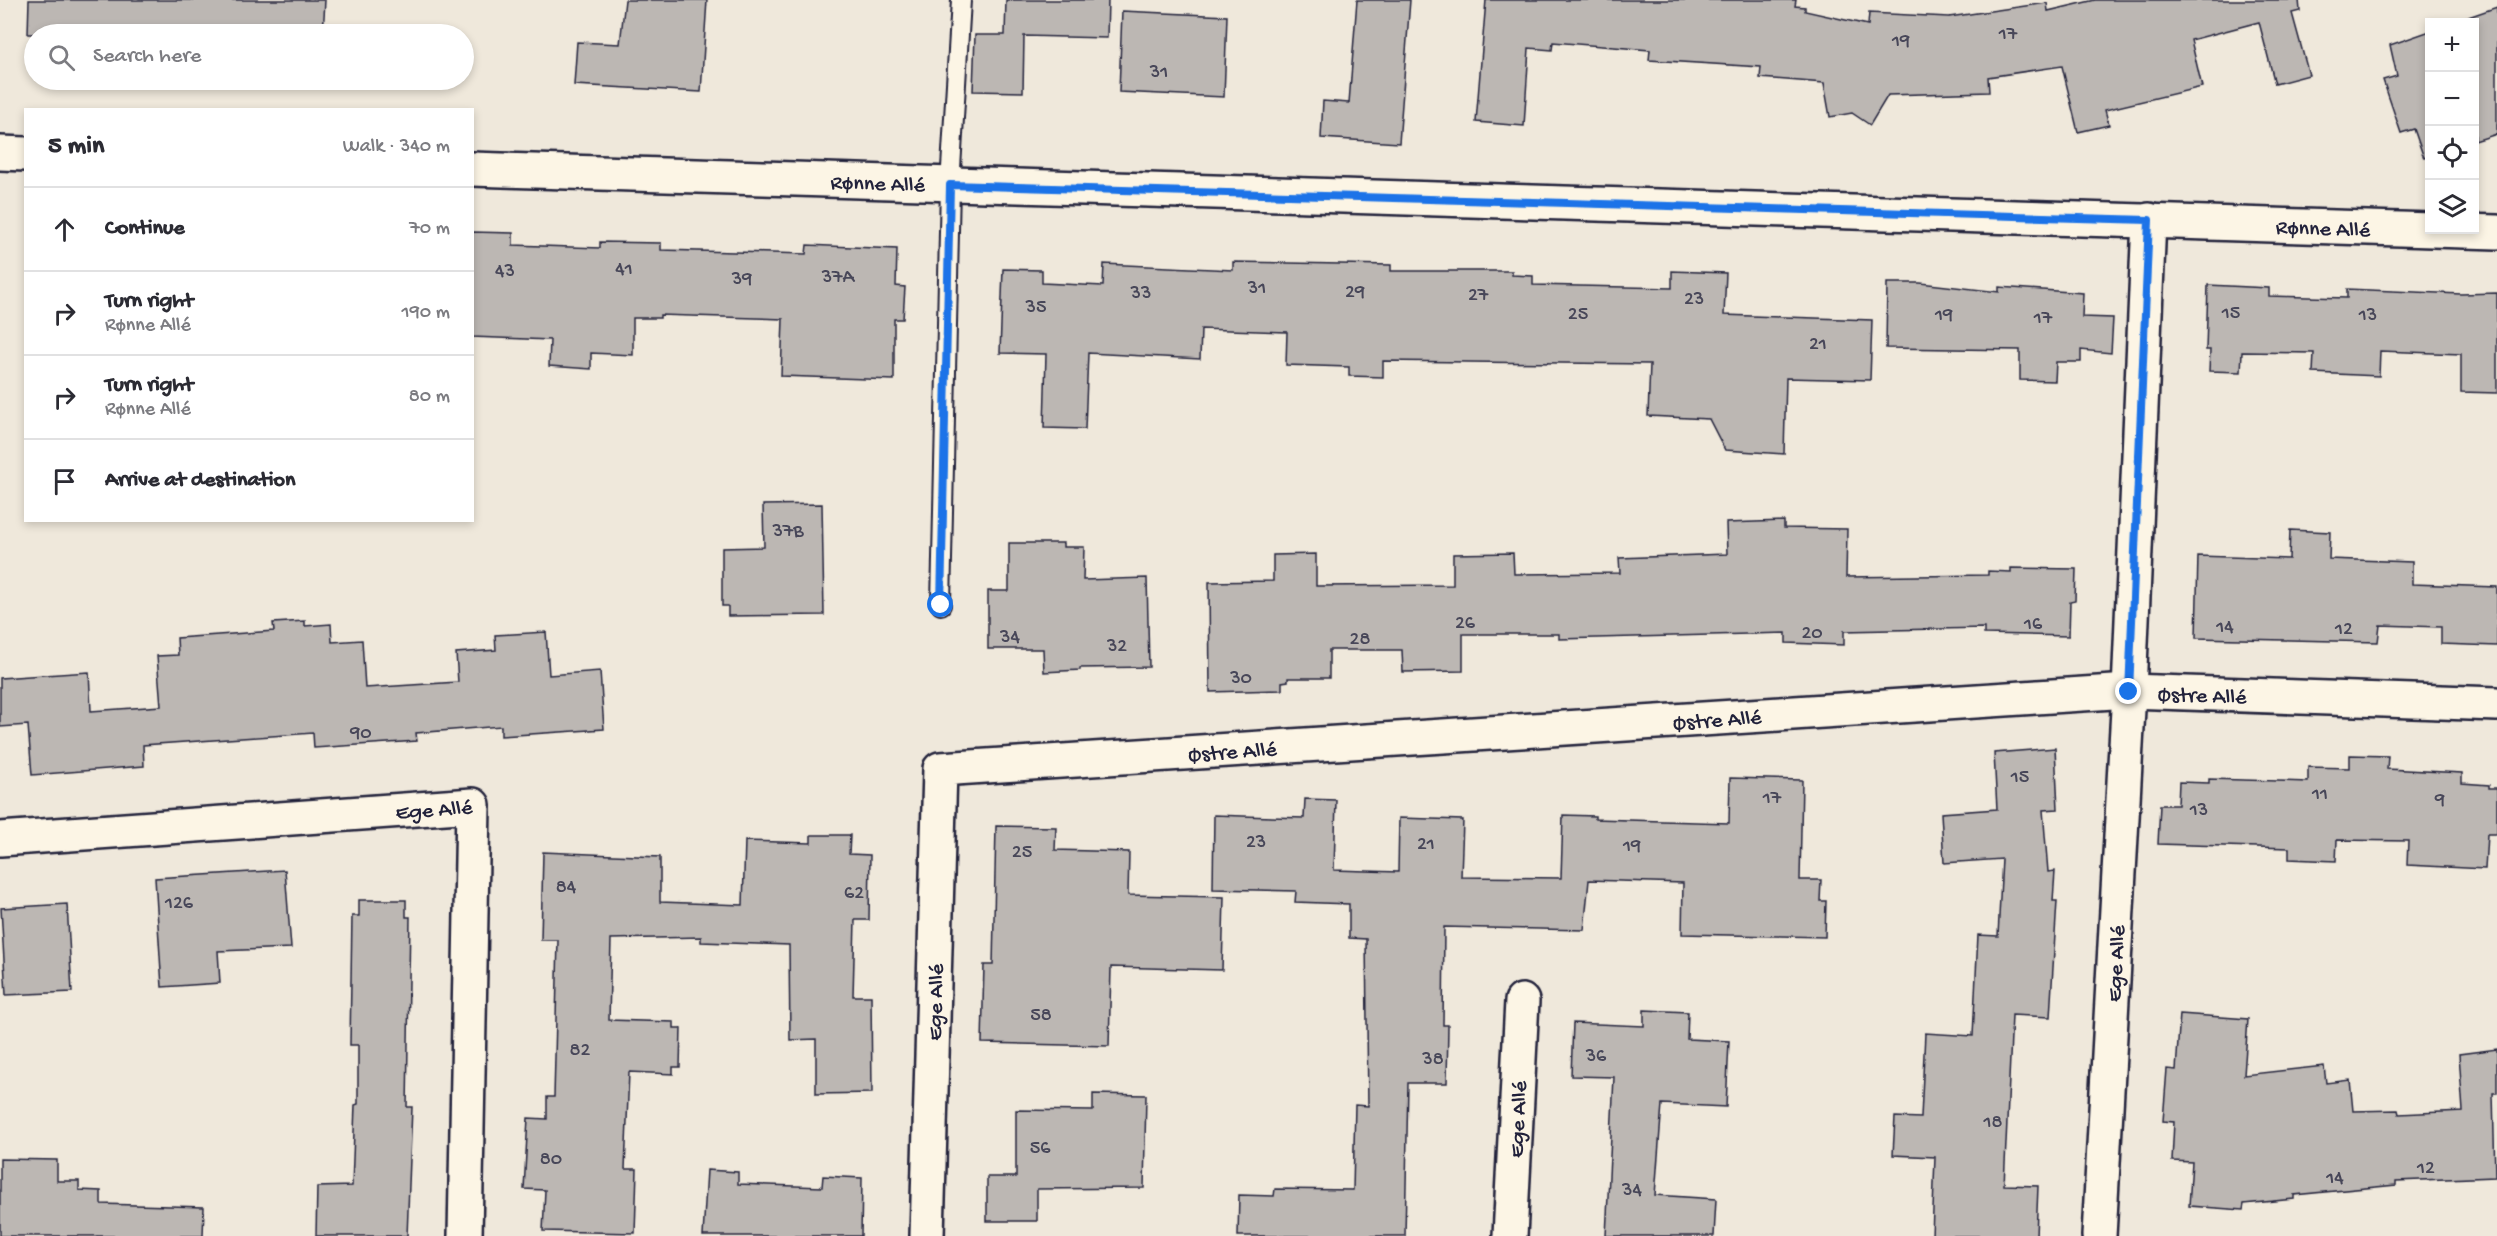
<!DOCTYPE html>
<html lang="en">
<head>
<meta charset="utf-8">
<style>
	body { margin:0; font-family:"Gochi Hand",sans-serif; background:#f7f7f7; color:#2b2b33 }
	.controls { position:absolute; right:18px; top:18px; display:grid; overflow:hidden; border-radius:0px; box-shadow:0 3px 9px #0003 }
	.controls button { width:54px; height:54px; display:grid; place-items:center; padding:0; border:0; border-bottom:2px solid #e1e1e2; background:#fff; color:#2b2b33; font:30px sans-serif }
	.stop { position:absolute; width:18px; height:18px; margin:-14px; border:4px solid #1a73e8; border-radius:50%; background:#fff }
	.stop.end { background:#1a73e8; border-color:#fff; box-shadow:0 2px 6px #0008 }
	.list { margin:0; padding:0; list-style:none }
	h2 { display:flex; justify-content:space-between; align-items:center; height:78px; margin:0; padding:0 24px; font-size:26px }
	h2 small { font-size:20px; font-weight:400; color:#7c7c81 }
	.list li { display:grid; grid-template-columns:39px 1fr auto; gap:18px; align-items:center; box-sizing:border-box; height:84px; padding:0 24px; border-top:2px solid #e1e1e2 }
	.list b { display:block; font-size:22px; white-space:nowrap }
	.list p { margin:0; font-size:20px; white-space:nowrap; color:#7c7c81 }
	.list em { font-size:20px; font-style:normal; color:#7c7c81 }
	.icon { flex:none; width:33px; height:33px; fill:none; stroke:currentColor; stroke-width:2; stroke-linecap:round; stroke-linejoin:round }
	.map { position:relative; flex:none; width:2497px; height:1236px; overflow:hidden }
	.search { position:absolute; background:#fff; box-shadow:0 3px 9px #0003; left:24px; top:24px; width:450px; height:66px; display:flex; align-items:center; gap:15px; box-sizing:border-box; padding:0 21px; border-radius:33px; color:#7c7c81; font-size:22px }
	.panel { position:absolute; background:#fff; box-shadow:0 3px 9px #0003; left:24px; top:108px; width:450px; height:414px; border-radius:0px }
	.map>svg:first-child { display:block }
	.building { fill:#bcb7b3; stroke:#22223b; stroke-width:1.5 }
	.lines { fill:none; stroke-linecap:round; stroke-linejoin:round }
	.lane-casing { stroke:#22223b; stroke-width:22 }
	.street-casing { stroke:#22223b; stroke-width:38 }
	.lane { stroke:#fcf5e5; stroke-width:18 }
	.street { stroke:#fcf5e5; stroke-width:33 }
	.route { stroke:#1a73e8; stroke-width:8 }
	.labels { text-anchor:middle; stroke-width:4.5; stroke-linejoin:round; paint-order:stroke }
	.number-label { font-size:20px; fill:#484759 }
	.street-label { font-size:22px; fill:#22223b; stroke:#fcf5e5 }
</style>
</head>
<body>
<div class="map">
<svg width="2497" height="1236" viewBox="0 0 2497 1236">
	<rect width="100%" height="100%" fill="#efe8db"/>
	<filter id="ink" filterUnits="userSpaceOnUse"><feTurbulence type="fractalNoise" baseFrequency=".0167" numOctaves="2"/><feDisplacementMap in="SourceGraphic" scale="12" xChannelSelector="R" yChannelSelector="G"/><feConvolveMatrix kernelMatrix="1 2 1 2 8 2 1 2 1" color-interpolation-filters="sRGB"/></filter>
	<g filter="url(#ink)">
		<g class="building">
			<path d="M29,0H325L323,34H28Z"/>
			<path d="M625,0H707L701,92L574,85L577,42L620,44Z"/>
			<path d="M1006,0H1108L1107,38L1024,36L1023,92L973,91L975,35H1005Z"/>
			<path d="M1357,0H1410L1399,143L1321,138L1323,101L1349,103Z"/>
			<path d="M1486,0H1796L1795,6L1805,7V11L1868,25L1869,13L1949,17L2047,3L2048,11L2095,0H2299L2300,11L2292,13L2309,75L2275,84L2259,22L2191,40L2202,87L2105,110L2109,125L2078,132L2062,66L1988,77L1989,92L1888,95L1870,125L1852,113L1830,117L1824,83L1760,78L1761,67L1649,60L1650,50L1553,42L1552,50L1529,48L1524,126L1476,122Z"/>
			<path d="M2497,7V134L2475,141V22H2454Z"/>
			<path d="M1122,11L1227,16L1224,97L1119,92Z"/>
			<path d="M2430,31V156L2424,158L2414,129L2401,133L2383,80L2397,76L2390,45Z"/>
			<path d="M472,232L513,233V245L600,248V242L661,243V250L806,254L807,245L897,249L896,286L905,287L903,319H894V380L781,376L783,319L660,315V318H633V355L591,353V369L549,366L550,340L472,337Z"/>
			<path d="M1233,262L1391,265V271H1512V275L1533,276V285L1672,288V271L1726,273L1724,315L1872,320L1870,380L1786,378L1784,454L1725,450L1709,419L1648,416L1650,364L1383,361V377L1349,376V367L1286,365L1287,332L1201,329L1200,359L1088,353L1085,429L1044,428L1046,354L1000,353L1003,269L1042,270V283L1103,286L1104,264L1233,270Z"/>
			<path d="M1887,283H1920L1999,292V287L2083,293L2082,317L2113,318L2111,353L2081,350V362H2056L2055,381L2020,380V350L1886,348Z"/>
			<path d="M2208,285L2269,288V296L2347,298V289L2461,294L2497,293V393L2461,392V354L2380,351L2379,376L2313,373L2314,353L2242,352L2241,372L2209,371L2210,350H2206Z"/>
			<path d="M822,504L824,615L728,616V606H722V548L764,547L763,505Z"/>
			<path d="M1784,521V528L1847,529L1846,577L1988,575V571L2011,572V568L2076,569L2075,601L2070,602L2069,636L1984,634V628L1844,631V645L1786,643V633L1559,639V634H1463V671L1403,672L1402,650H1329V678H1288V681L1282,682V690L1210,692L1209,582L1273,581V555L1316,554V586L1453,585V554L1513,553L1514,574L1620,573L1619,558L1727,554L1726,523Z"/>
			<path d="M2290,530L2330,532L2329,559L2412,562V584L2497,587V646L2441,644V627L2380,625L2378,642L2196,638L2198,556L2289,559Z"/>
			<path d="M1009,543H1063V547H1084L1083,580L1147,578L1149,667L1080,668V670L1044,672L1043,649H988V591H1009Z"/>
			<path d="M305,621V626L331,624L332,642L362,640L365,688L458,682L456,653L496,650L495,635L546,632L549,675L600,671L604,729L501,736V726L416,733L417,741L314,748L313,733L143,745L144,766L32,775L28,725L0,727V678L89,672L91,711L161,706L157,656L178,655L177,638L274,631L273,623Z"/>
			<path d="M2055,748L2058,809L2043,810L2048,872L2055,871L2053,901H2057L2050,1017L2012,1015L2004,1185L2038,1186L2036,1236H1932L1935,1157L1893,1155L1895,1117L1921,1118L1925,1033L1973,1036L1978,935L1998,936L2002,859L1944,863L1941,813L1997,809L1994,753Z"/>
			<path d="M2350,755L2388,756L2387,769L2462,773V783L2489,785V788H2497V834H2487L2485,869L2407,865L2408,841L2337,840L2336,861L2289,859V848L2158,844L2160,805H2178L2179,782L2209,783V779L2308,782V767L2350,768Z"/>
			<path d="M1730,778L1802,780L1800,880H1821L1820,901H1826L1825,937L1682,934L1683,883L1589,880L1584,930L1444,927L1443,1025H1448L1447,1083H1408L1405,1236H1238L1239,1195L1274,1196L1275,1189L1353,1190L1355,1105L1368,1106L1366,939L1349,938V904L1295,902L1296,891L1213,889L1214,815L1304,818L1305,799L1336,800L1334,870L1398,872L1399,818L1463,820L1461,877L1561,878L1563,815L1595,816V819L1729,823Z"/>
			<path d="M996,826L1056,827L1055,850L1129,852L1128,895L1224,897L1222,970L1111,967L1109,1046L982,1043L984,965H993Z"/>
			<path d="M811,835H850L849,854L870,855L869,920H855L853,996H871L872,1093L816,1094V1039L790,1040L789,945L701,942V937L611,939L609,1020L674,1022V1028H681L680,1067H673V1074L629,1072L625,1169H637L635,1233L543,1231L545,1190L524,1189L528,1118L547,1119V1097H554L558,940H541L543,852L660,857V902L743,905L745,841L811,843Z"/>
			<path d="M285,870L291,948L218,951L220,983L162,987L155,878Z"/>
			<path d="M359,900H406V917H410L407,1107H412L407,1236H316L317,1187L352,1186L355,1105L358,1104V1045H350L352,916H359Z"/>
			<path d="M67,904L72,992L6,995L1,908Z"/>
			<path d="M1644,1010L1688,1012L1687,1039L1729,1041L1726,1107L1662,1104L1655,1195L1716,1199L1714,1236H1606L1614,1077L1571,1076L1573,1023L1644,1026Z"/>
			<path d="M2180,1014L2248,1019L2244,1075L2324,1066L2326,1083L2350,1080L2353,1111L2398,1110L2399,1114L2463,1111L2459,1054L2497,1049V1093H2493L2495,1177L2396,1181V1185L2294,1195V1199L2244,1204L2243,1210L2189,1206L2192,1162L2172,1161L2174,1122L2163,1121L2167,1069L2176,1070Z"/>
			<path d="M1093,1094L1146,1095L1144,1188L1037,1189V1221H987V1177H1016V1110L1093,1111Z"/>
			<path d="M0,1159L57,1160V1181H79V1190L101,1191V1204L204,1207L203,1236H0Z"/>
			<path d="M707,1170L738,1172V1184L822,1187L823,1176L862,1178L861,1236H703Z"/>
		</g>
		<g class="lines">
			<g class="lane-casing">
				<path id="lane" d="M941,605L950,185L961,0"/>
			</g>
			<g class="street-casing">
				<g id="street">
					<path d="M0,153L26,154"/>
					<path id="s1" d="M472,169L2497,232"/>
					<path id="s2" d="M0,839L473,805L465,1236"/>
					<path id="s3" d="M927,1236L940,769L2129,691L2497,704"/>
					<path id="s4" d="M1510,1236L1522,1001"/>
					<path id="s5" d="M2099,1236L2129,691L2149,220"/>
				</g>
			</g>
			<use href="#lane" class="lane"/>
			<use href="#street" class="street"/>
		</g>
	</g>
	<g class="lines" filter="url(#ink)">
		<path class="route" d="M941,605L950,185L2149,220L2129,692"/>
	</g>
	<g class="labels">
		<g class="number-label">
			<text x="2008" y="39">17</text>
			<text x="1901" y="46">19</text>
			<text x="1159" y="77">31</text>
			<text x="624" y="274">41</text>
			<text x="505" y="276">43</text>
			<text x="838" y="282">37A</text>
			<text x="742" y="284">39</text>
			<text x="1257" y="293">31</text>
			<text x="1355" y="297">29</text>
			<text x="1141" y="298">33</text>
			<text x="1478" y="300">27</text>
			<text x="1694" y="304">23</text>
			<text x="1036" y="312">35</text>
			<text x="2231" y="318">15</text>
			<text x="1578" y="319">25</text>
			<text x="1944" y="320">19</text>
			<text x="2368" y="320">13</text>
			<text x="2043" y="323">17</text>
			<text x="1818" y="349">21</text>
			<text x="788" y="536">37B</text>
			<text x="1465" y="628">26</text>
			<text x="2033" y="629">16</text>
			<text x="2225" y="632">14</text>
			<text x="2344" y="634">12</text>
			<text x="1812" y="638">20</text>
			<text x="1010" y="642">34</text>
			<text x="1360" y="644">28</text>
			<text x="1117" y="651">32</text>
			<text x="1241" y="683">30</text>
			<text x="361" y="738">90</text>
			<text x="2020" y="782">15</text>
			<text x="2320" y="799">11</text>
			<text x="1772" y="803">17</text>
			<text x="2440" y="805">9</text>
			<text x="2199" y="815">13</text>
			<text x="1256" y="847">23</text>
			<text x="1426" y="849">21</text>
			<text x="1632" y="851">19</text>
			<text x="1022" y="857">25</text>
			<text x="566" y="892">84</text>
			<text x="854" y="898">62</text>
			<text x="179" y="908">126</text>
			<text x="1041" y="1020">58</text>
			<text x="580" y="1055">82</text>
			<text x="1596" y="1061">36</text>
			<text x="1433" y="1064">38</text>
			<text x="1993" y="1127">18</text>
			<text x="1040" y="1153">56</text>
			<text x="551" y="1164">80</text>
			<text x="2426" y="1173">12</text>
			<text x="2335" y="1183">14</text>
			<text x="1632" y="1195">34</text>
		</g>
		<g class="street-label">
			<text dy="8" stroke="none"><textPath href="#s1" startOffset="406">Rønne Allé</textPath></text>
			<text dy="8" stroke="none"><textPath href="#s1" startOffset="1852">Rønne Allé</textPath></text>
			<text dy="8" stroke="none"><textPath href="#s3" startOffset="1732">Østre Allé</textPath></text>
			<text dy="8" stroke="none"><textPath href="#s3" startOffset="1246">Østre Allé</textPath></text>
			<text dy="8" stroke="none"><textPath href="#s3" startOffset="760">Østre Allé</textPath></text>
			<text dy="8" stroke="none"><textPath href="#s2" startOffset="435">Ege Allé</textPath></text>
			<text dy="8" stroke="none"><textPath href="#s5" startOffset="273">Ege Allé</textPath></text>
			<text dy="8" stroke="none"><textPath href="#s3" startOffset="234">Ege Allé</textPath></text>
			<text dy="8" stroke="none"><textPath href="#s4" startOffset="117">Ege Allé</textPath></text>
		</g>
	</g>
</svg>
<div class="controls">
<button>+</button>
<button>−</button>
<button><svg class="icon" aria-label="locate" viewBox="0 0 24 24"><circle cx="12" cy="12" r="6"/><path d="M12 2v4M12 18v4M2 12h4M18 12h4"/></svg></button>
<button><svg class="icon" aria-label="layers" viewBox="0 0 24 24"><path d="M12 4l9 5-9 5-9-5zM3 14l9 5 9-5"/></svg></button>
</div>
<div class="stop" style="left:941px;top:605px"></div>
<div class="stop end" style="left:2129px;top:692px"></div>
<div class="search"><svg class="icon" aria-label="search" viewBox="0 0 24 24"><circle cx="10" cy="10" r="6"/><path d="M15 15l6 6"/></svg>Search here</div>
<section class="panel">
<h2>5 min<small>Walk · 340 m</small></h2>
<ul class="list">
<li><svg class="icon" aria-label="ahead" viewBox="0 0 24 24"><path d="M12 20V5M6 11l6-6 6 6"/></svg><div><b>Continue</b></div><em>70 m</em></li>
<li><svg class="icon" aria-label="right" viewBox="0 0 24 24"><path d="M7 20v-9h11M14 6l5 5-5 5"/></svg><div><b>Turn right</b><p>Rønne Allé</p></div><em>190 m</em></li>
<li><svg class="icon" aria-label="right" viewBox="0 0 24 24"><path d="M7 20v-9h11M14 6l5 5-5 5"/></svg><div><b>Turn right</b><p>Rønne Allé</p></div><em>80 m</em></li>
<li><svg class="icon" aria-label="arrive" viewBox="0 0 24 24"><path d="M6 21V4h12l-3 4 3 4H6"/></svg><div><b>Arrive at destination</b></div></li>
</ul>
</section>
</div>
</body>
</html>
